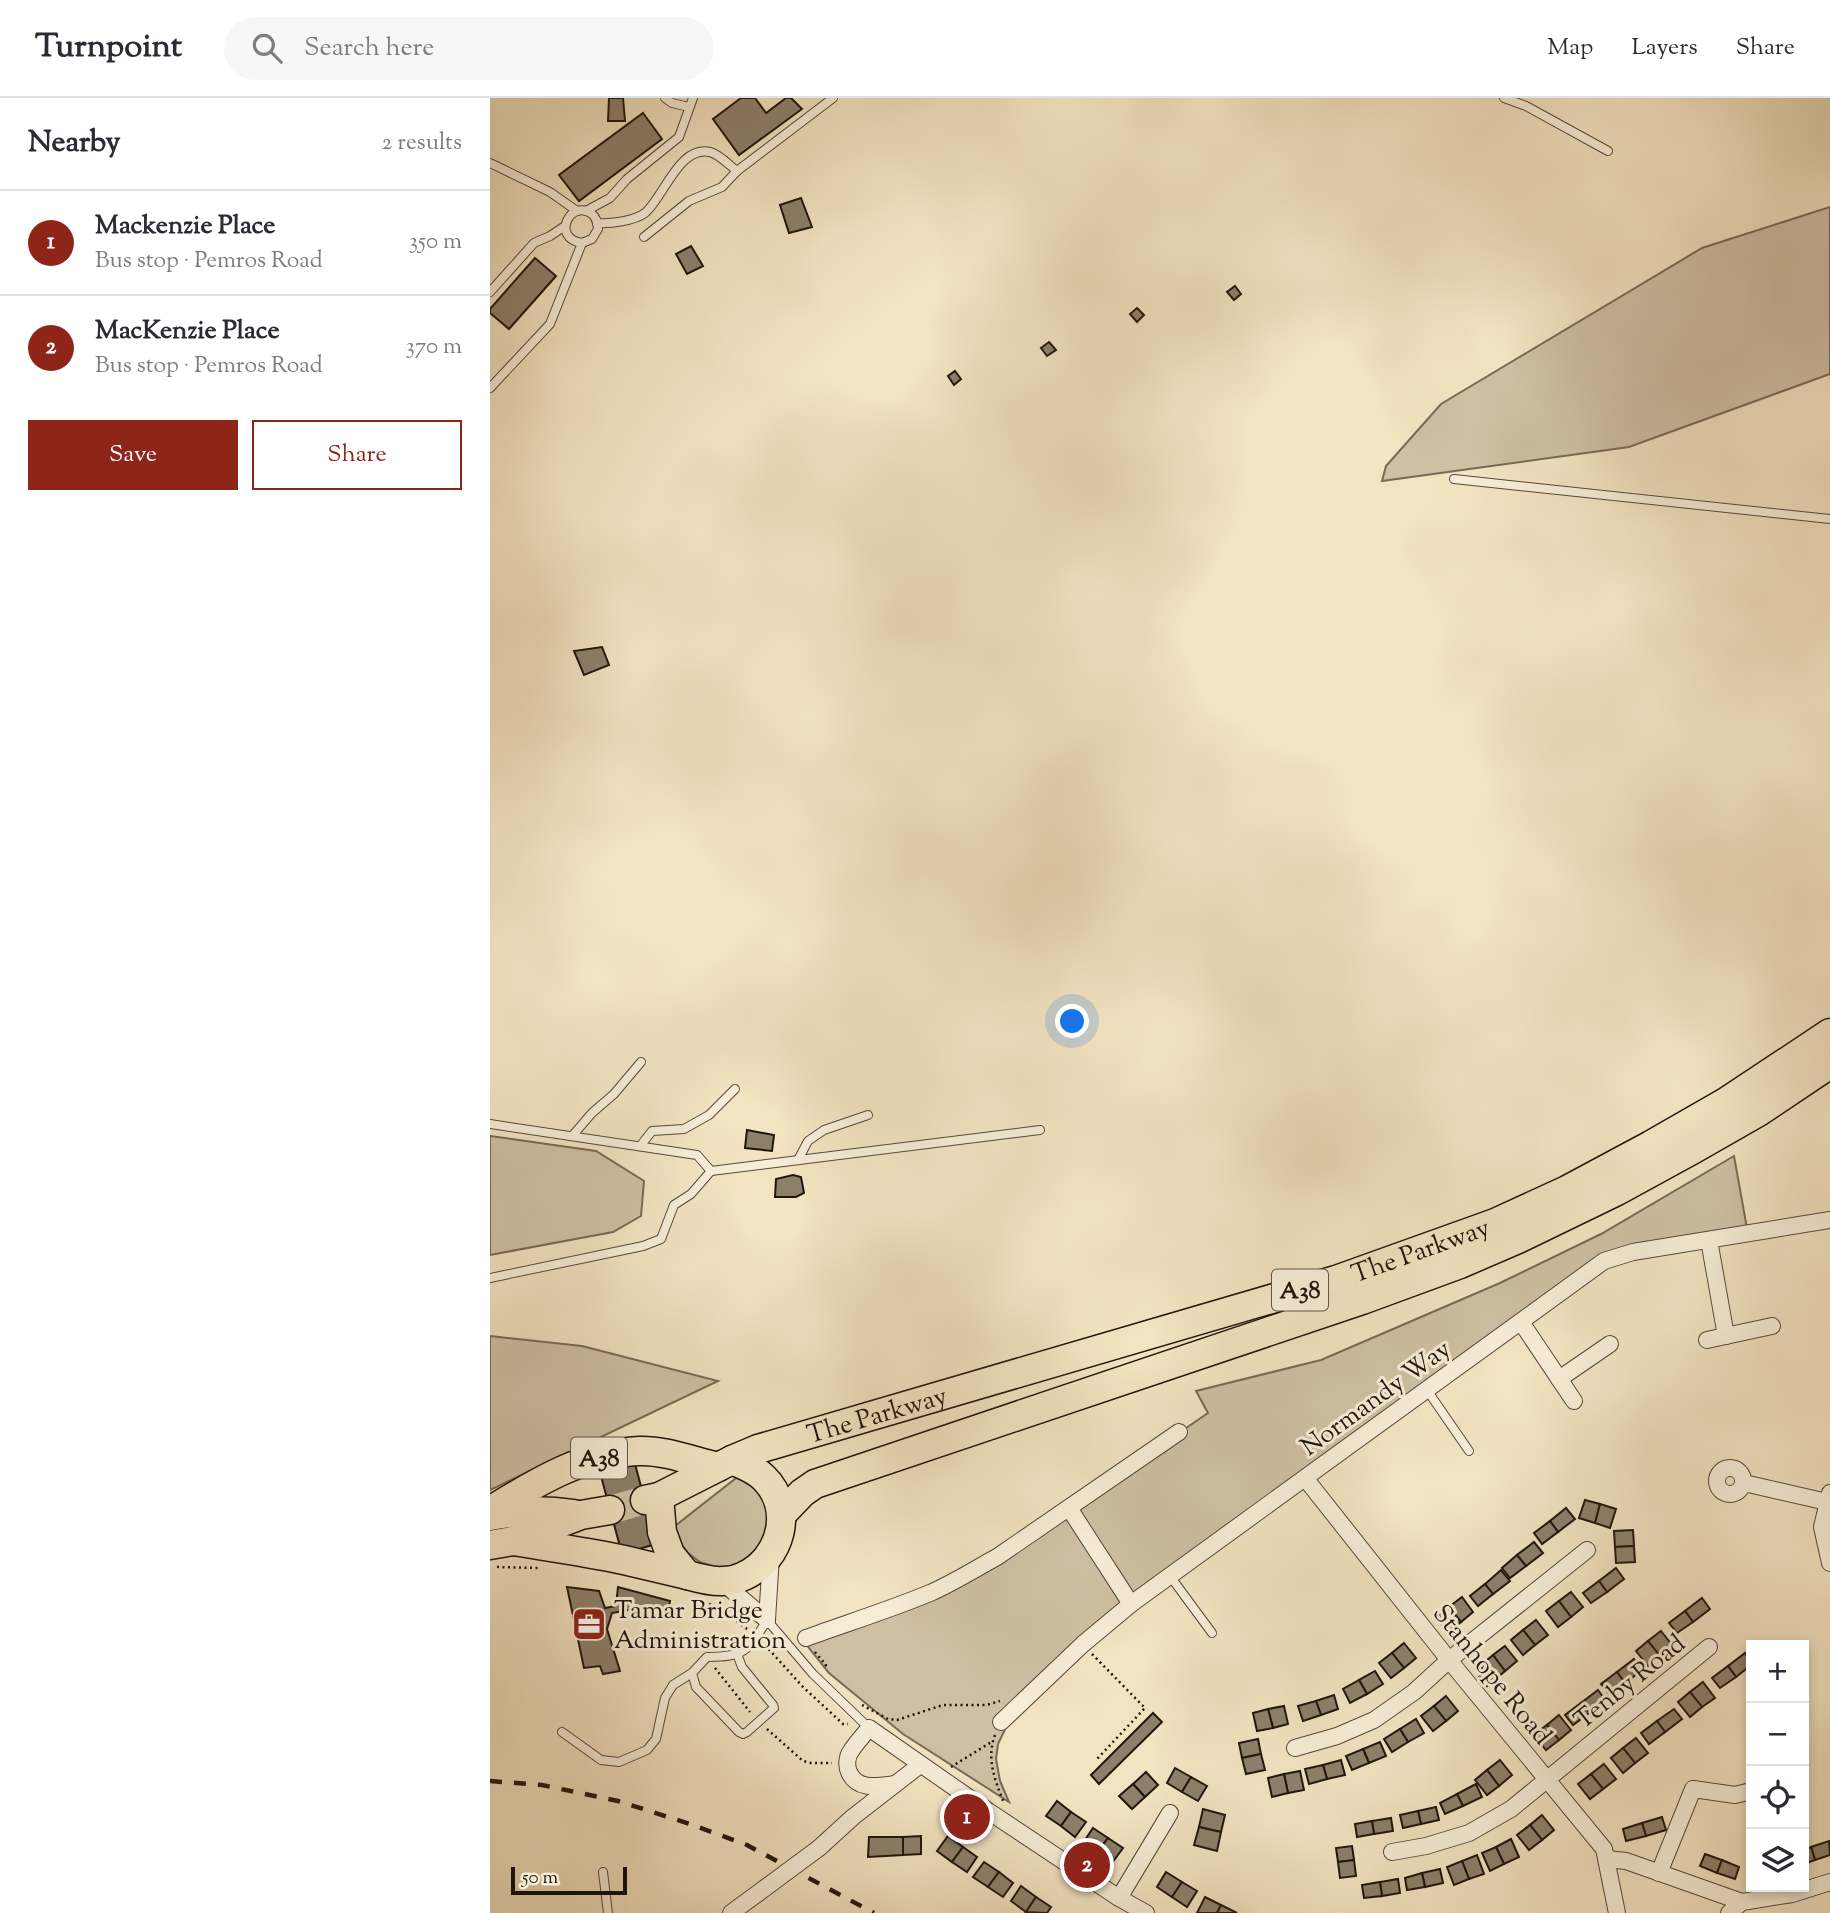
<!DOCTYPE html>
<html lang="en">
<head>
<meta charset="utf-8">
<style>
	body { margin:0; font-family:"Sorts Mill Goudy",serif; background:#f7f7f7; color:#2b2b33 }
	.controls { position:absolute; right:21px; bottom:21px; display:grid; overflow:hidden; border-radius:0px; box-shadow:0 4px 10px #0003 }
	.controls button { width:63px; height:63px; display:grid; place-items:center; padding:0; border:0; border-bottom:2px solid #e1e1e2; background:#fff; color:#2b2b33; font:35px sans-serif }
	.scale { position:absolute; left:21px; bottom:18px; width:116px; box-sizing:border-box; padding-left:7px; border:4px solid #20150e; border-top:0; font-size:19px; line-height:24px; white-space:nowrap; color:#20150e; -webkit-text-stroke:5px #f7edd7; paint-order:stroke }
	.you { position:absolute; left:583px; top:924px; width:24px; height:24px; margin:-18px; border:5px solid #fff; border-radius:50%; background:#1a73e8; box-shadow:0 0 0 10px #1a73e833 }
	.badge { display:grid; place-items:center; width:46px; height:46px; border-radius:50%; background:#8f2418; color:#fff; font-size:23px; font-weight:700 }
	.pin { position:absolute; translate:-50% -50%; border:4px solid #fff; box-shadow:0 2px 7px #0006 }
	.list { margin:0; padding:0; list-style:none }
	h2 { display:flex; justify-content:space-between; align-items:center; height:91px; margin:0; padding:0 28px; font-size:30px }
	h2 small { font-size:23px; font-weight:400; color:#7c7c81 }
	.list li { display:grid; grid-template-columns:46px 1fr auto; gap:21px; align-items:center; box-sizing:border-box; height:105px; padding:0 28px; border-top:2px solid #e1e1e2 }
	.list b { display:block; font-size:26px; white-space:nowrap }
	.list p { margin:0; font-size:23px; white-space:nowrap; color:#7c7c81 }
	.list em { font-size:23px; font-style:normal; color:#7c7c81 }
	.actions { display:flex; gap:14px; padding:21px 28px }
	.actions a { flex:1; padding:16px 0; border:2px solid #8f2418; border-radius:0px; text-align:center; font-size:24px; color:#8f2418 }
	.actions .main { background:#8f2418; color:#fff }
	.icon { flex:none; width:38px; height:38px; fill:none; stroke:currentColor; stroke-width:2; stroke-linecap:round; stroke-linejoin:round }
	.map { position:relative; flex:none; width:1340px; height:1815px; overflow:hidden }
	header { display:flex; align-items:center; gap:42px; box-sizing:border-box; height:98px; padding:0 35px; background:#fff; border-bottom:2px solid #e1e1e2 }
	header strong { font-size:33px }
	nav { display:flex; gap:38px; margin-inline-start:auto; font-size:24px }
	.search { width:490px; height:63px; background:#f7f7f7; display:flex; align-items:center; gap:18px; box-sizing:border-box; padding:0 24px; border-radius:38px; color:#7c7c81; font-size:26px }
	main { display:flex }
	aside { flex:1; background:#fff }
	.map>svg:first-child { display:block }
	.green { fill:#cec0a3; stroke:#776a58; stroke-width:2 }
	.building { fill:#8d806b; stroke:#20150e; stroke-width:2 }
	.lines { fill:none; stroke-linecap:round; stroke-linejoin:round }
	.trunk-tunnel { stroke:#d2c4a6; stroke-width:28; stroke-dasharray:28 14; stroke-linecap:butt }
	.service-casing { stroke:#54483b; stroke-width:10 }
	.minor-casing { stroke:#54483b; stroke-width:18 }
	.trunk-casing { stroke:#20150e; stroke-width:31 }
	.path { stroke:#20150e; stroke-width:2.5; stroke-dasharray:2 3.5; stroke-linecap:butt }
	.service { stroke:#f7edd7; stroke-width:8 }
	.minor { stroke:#f7edd7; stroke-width:16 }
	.trunk { stroke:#f2e3c1; stroke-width:28 }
	.rail { stroke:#20150e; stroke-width:4.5; stroke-dasharray:12 12; stroke-linecap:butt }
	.minor-bridge-casing { stroke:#54483b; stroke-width:18; stroke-linecap:butt }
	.minor-bridge { stroke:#f7edd7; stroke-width:16 }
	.labels { text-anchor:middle; stroke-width:6; stroke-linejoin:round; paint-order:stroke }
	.shield { fill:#f7edd7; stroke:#60564a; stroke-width:2 }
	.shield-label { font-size:24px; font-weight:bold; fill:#20150e }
	.street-label { font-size:26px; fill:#20150e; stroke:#f7edd7 }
	.poi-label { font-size:26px; fill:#20150e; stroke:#f7edd7; text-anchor:start }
</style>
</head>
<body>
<header>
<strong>Turnpoint</strong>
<div class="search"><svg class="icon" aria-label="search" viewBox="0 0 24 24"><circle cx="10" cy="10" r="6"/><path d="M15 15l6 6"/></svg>Search here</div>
<nav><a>Map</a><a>Layers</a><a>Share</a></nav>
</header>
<main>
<aside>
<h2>Nearby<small>2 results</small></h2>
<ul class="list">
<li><span class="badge">1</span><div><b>Mackenzie Place</b><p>Bus stop · Pemros Road</p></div><em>350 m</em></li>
<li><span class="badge">2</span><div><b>MacKenzie Place</b><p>Bus stop · Pemros Road</p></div><em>370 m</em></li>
</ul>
<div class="actions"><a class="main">Save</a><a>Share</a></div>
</aside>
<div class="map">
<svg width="1340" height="1815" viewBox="0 0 1340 1815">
	<rect width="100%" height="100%" fill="#f2e3c1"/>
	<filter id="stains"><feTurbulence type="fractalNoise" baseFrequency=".00286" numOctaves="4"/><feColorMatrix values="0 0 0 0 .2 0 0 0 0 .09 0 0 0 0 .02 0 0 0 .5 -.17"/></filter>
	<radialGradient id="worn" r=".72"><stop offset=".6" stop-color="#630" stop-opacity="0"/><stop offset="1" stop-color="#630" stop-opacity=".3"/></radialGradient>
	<g class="green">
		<path d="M1340,109V276L1139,349L892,383L896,368L951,306L1212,150Z"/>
		<path d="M0,1038L106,1053L154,1083L151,1118L123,1134L0,1157Z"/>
		<path d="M1244,1058L1258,1136L1114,1163L641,1506L520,1621L508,1646L506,1661L510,1683L519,1704L413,1636L339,1575L311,1540L442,1494L579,1410L718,1315L706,1293L831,1262L1010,1185L1111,1136Z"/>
		<path d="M0,1238L92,1248L228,1283L0,1392Z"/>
		<path d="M250,1377L264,1385L280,1413L276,1443L254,1464L240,1469H225L210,1464L198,1455L189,1443L185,1428Z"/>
	</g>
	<g class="building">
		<path d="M119,0H133L135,23H118Z"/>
		<path d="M251,0H265L276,15L296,0H301L312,11L249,57L223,21Z"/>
		<path d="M153,15L172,41L89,103L69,77Z"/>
		<path d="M311,100L322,129L299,135L290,107Z"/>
		<path d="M201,148L213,168L197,176L186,156Z"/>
		<path d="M45,160L66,178L19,231L0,215V211Z"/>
		<path d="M745,188L751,196L744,202L737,194Z"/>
		<path d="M647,210L654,217L647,224L640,216Z"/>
		<path d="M559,244L566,252L557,258L551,250Z"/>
		<path d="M465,273L471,281L464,287L458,278Z"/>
		<path d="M112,549L119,567L94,577L84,553Z"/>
		<path d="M257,1032L284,1037L282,1053L255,1050Z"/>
		<path d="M303,1077L311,1079L314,1095L306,1099H285L286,1081Z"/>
		<path d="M143,1358L166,1446L132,1456L108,1367Z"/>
		<path d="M1095,1402L1110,1406L1105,1425L1089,1420Z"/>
		<path d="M1110,1406L1126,1411L1120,1430L1105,1425Z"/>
		<path d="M1076,1410L1085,1421L1068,1434L1060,1423Z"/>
		<path d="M1060,1423L1068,1434L1052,1446L1044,1435Z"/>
		<path d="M1143,1432L1144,1448L1125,1449L1124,1433Z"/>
		<path d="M1044,1444L1053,1455L1036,1468L1027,1457Z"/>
		<path d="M1144,1448L1145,1464L1126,1465L1125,1449Z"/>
		<path d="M1027,1457L1036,1468L1020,1480L1012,1470Z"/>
		<path d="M1126,1470L1134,1481L1117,1494L1109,1483Z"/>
		<path d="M1011,1472L1020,1483L1003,1496L995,1486Z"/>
		<path d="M1109,1483L1117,1494L1101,1505L1093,1495Z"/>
		<path d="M995,1486L1003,1496L988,1508L980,1498Z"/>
		<path d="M77,1489L109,1493L115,1510L126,1508L128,1489L180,1503L178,1515L149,1510L122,1515L117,1531L130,1573L113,1576L110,1568L94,1570Z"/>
		<path d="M1081,1494L1093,1509L1081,1519L1069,1503Z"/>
		<path d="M972,1499L983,1514L971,1524L959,1509Z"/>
		<path d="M1212,1500L1220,1511L1203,1524L1195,1513Z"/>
		<path d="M1069,1503L1081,1519L1068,1529L1056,1513Z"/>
		<path d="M959,1509L971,1524L958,1534L946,1519Z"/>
		<path d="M1195,1513L1203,1524L1187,1535L1179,1525Z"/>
		<path d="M1046,1522L1058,1537L1045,1547L1033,1532Z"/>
		<path d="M1033,1532L1045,1547L1033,1557L1021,1542Z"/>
		<path d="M1171,1533L1183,1548L1170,1558L1158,1543Z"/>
		<path d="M1158,1543L1170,1558L1158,1568L1146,1553Z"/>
		<path d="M914,1545L926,1560L914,1570L902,1555Z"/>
		<path d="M1015,1548L1027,1563L1015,1573L1003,1557Z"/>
		<path d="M902,1555L914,1570L901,1580L889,1565Z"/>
		<path d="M1255,1555L1261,1564V1567L1246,1579L1238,1568Z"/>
		<path d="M1003,1557L1015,1573L997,1588L989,1579L995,1574L990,1568Z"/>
		<path d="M1144,1561L1152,1572L1135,1585L1127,1574Z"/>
		<path d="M1238,1568L1246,1579L1230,1590L1222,1580Z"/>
		<path d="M885,1573L893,1586L877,1596L869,1582Z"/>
		<path d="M1127,1574L1135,1585L1119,1596L1111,1586Z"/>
		<path d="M869,1582L877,1596L860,1605L853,1591Z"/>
		<path d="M1213,1584L1225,1600L1212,1609L1200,1594Z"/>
		<path d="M1108,1592L1116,1603L1099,1615L1091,1605Z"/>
		<path d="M1200,1594L1212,1609L1200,1619L1188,1604Z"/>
		<path d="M844,1597L848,1611L831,1617L826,1603Z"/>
		<path d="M956,1598L968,1613L956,1623L944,1608Z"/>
		<path d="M826,1603L831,1617L813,1623L808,1608Z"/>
		<path d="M1091,1605L1099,1615L1083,1627L1075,1617Z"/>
		<path d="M794,1608L798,1626L783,1630L778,1611Z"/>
		<path d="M944,1608L956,1623L943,1633L931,1618Z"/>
		<path d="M778,1611L783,1630L767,1633L763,1615Z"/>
		<path d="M1184,1611L1192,1621L1175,1634L1167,1623Z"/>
		<path d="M663,1615L672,1624L609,1686L601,1677Z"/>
		<path d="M1069,1617L1081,1632L1069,1642L1057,1627Z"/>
		<path d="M926,1621L934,1635L918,1644L910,1631Z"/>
		<path d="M1167,1623L1175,1634L1159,1646L1151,1635Z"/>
		<path d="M1057,1627L1069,1642L1056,1652L1044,1637Z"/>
		<path d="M910,1631L918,1644L902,1654L894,1641Z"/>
		<path d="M1146,1640L1158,1655L1145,1665L1133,1650Z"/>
		<path d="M768,1641L771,1656L752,1660L749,1645Z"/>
		<path d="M890,1644L896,1658L879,1665L873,1651Z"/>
		<path d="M1133,1650L1145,1665L1133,1675L1121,1660Z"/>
		<path d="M873,1651L879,1665L862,1672L856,1658Z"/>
		<path d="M771,1656L775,1672L756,1676L752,1660Z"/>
		<path d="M851,1662L855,1677L837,1681L833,1667Z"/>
		<path d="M1010,1662L1022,1677L1009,1688L997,1672Z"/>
		<path d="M1114,1666L1126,1681L1113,1691L1101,1676Z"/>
		<path d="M833,1667L837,1681L819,1686L815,1671Z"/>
		<path d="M685,1670L701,1679L692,1694L677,1685Z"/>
		<path d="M997,1672L1009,1688L997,1697L985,1682Z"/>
		<path d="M810,1673L814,1692L798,1695L794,1676Z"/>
		<path d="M656,1674L668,1687L655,1699L643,1686Z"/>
		<path d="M794,1676L798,1695L782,1699L778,1680Z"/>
		<path d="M1101,1676L1113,1691L1100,1701L1088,1686Z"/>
		<path d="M701,1679L717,1688L708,1703L692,1694Z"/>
		<path d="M643,1686L655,1699L642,1711L629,1698Z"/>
		<path d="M986,1686L992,1699L973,1708L967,1696Z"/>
		<path d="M967,1696L973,1708L955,1716L950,1705Z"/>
		<path d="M567,1703L581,1714L571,1728L556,1718Z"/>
		<path d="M946,1709L949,1722L931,1726L928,1713Z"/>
		<path d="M713,1711L735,1717L731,1734L709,1729Z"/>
		<path d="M928,1713L931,1726L913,1730L910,1717Z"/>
		<path d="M581,1714L596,1724L585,1739L571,1728Z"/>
		<path d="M1052,1717L1064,1732L1052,1742L1040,1727Z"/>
		<path d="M1172,1719L1176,1732L1156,1738L1152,1725Z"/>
		<path d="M901,1720L903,1733L884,1736L882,1723Z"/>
		<path d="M882,1723L884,1736L867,1739L865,1726Z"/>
		<path d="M1152,1725L1156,1738L1136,1743L1133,1731Z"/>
		<path d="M1040,1727L1052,1742L1039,1752L1027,1737Z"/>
		<path d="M709,1729L731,1734L727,1753L704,1747Z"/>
		<path d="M603,1730L618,1740L607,1755L593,1745Z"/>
		<path d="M431,1738V1756L413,1757V1739Z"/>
		<path d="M458,1738L473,1749L462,1764L447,1753Z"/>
		<path d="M379,1739H413V1757L378,1759Z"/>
		<path d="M618,1740L633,1750L622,1765L607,1755Z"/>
		<path d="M1021,1741L1029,1759L1014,1766L1006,1749Z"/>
		<path d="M1339,1743L1340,1757L1325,1762L1321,1749Z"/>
		<path d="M862,1748L864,1762L848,1764L846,1750Z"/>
		<path d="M473,1749L487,1759L477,1774L462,1764Z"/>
		<path d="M1006,1749L1014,1766L1000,1773L992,1755Z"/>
		<path d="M1321,1749L1325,1762L1314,1766V1752Z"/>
		<path d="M1215,1756L1232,1762L1227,1775L1210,1768Z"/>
		<path d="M987,1757L994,1776L979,1781L972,1763Z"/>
		<path d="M864,1762L866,1778L850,1780L848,1764Z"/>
		<path d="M1232,1762L1249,1769L1245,1781L1227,1775Z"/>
		<path d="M972,1763L979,1781L964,1787L957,1769Z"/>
		<path d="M494,1764L509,1774L498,1789L483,1779Z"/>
		<path d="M950,1771L953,1785L935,1789L932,1775Z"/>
		<path d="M509,1774L523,1785L513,1799L498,1789Z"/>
		<path d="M676,1774L692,1784L682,1799L667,1789Z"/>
		<path d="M932,1775L935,1789L917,1792L915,1780Z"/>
		<path d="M908,1781L910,1795L892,1798L890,1784Z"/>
		<path d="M692,1784L707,1793L697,1809L682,1799Z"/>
		<path d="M890,1784L892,1798L874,1800L872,1787Z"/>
		<path d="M531,1788L546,1799L536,1814L521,1803Z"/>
		<path d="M546,1799L561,1809L557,1815L536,1814Z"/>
		<path d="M715,1799L731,1807L727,1815H707Z"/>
		<path d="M731,1807L747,1815H727Z"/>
	</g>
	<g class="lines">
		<path class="trunk-tunnel" d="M120,1412L155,1402"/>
		<g class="service-casing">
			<g id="service">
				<path d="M175,0L182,5L199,9"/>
				<path d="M1014,0L1036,8L1118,53"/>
				<path d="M0,65L60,94L87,113"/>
				<path d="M96,113L120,100L137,81L189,39L203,0"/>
				<path d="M107,125C120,126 144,123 155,115C174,99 189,47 220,54C229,56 239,67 247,73"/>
				<path d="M154,139L199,103L232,89L247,73L343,0"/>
				<path d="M0,194L44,145L60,138L75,128"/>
				<path d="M0,290L60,226L92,145L102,141L108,131C107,125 107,120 102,116C81,100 60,140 92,145"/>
				<path d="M964,381L1340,421"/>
				<path d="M0,1026L207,1057L221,1073L550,1032"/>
				<path d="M83,1037L102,1015L124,996L151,964"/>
				<path d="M151,1047L162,1033L194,1031L219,1017L245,991"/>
				<path d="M308,1062L318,1043L334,1032L378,1017"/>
				<path d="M0,1180L153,1148L171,1141L184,1107L201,1096L221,1073"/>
				<path d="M937,1292L979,1353"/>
				<path d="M680,1478L722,1535"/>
				<path d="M202,1575L206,1589L249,1634L253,1636L257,1634L284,1610L283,1607L252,1569L247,1556"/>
				<path d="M72,1634L111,1662L129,1664L157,1652L166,1641L175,1600L183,1587L202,1575L217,1559C255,1559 258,1553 277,1522L323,1576L379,1630"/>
				<path d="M113,1774L118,1815"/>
			</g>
		</g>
		<g class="minor-casing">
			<g id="minor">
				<path d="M1219,1142L1236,1238"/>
				<path d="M1031,1224L1084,1303"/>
				<path d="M1217,1242L1282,1228"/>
				<path d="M1069,1281L1120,1246"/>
				<circle cx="1240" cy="1383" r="13"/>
				<path d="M815,1380L959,1562L1114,1751L1127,1815"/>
				<path d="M1254,1385L1337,1404"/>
				<path d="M1340,1395L1332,1429L1340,1465"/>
				<path d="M579,1410L641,1506"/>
				<path d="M232,1484L277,1522"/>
				<path d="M277,1522L281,1458"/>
				<path d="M316,1540C357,1525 399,1512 440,1495C463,1485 485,1471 507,1459L689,1334"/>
				<path d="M511,1624L593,1546L641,1506L1114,1163L1143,1154L1340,1122"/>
				<path d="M805,1650L847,1638L884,1622L924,1594L959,1562L1097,1452"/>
				<path d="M405,1686C389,1688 367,1693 359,1674C356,1668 357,1658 361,1653C366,1645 373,1638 379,1630L498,1713L629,1800L656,1815"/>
				<path d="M329,1750L363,1719L430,1667"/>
				<path d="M902,1754L936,1748L979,1735L1021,1711L1219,1549"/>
				<path d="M1117,1761L1136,1763L1252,1804"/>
				<path d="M1169,1775L1203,1691L1245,1697L1261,1693"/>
				<path d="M629,1800L680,1715"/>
				<path d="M241,1815L275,1790"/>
				<path d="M1239,1815L1252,1804L1302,1796L1340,1784"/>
			</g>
		</g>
		<g class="trunk-casing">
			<g id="trunk">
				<path d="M169,1399L172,1434L180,1456L197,1477"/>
				<path id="s1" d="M155,1402L169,1399L242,1362L268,1351L846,1182L1005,1125L1077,1092L1161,1047L1236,1004L1340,935"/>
				<path d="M0,1413C45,1385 94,1355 149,1353C175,1352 202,1363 228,1369"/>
				<path d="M292,1416L312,1395L325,1386L872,1202L970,1166L1028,1141L1127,1093L1202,1052L1270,1013L1340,966"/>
				<path d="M0,1418C29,1412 55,1412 84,1416"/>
				<path d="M23,1443C60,1449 97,1454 134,1462C155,1467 176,1472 197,1477C208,1480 221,1484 233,1483C240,1483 248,1481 254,1478C291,1461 305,1411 274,1380C265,1371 253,1367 242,1362"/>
				<path d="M0,1447L23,1443L91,1417L120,1412"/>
			</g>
		</g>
		<g class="path">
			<path d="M7,1469L49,1470"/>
			<path d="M219,1506L229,1510L257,1531"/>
			<path d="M275,1547L313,1589L353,1626H358"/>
			<path d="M325,1554L336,1567L333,1570"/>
			<path d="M602,1556L655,1610L607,1661"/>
			<path d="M225,1570L260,1614"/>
			<path d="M372,1607L398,1621L407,1622L453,1607H496L510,1603"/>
			<path d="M277,1631L313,1663L321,1665H342"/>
			<path d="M505,1637C496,1660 505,1683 514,1705"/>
			<path d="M461,1669L503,1643"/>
		</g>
		<use href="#service" class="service"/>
		<use href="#minor" class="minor"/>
		<use href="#trunk" class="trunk"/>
		<path class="rail" d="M0,1683L52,1687L128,1703L200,1726L257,1747L384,1815"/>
		<g class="minor-bridge-casing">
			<path id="minor-bridge" d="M275,1790L329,1750"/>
		</g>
		<use href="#minor-bridge" class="minor-bridge"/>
	</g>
	<defs>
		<g id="office-square" transform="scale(1.75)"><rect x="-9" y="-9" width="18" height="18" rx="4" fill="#8f2418" stroke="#f7edd7"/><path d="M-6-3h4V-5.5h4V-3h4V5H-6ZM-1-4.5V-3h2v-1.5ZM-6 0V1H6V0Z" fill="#fff"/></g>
	</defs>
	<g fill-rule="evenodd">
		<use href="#office-square" x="99" y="1526"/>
	</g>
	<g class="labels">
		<g class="shield">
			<rect x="782" y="1171.5" width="56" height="41" rx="5"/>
			<rect x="81" y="1339.5" width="56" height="41" rx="5"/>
		</g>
		<g class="shield-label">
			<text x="810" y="1200">A38</text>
			<text x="109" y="1368">A38</text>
		</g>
		<g class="street-label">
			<text dy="9" stroke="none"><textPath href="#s1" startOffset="816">The Parkway</textPath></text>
			<text transform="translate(885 1299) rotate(-36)" y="9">Normandy Way</text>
			<text dy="9" stroke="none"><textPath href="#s1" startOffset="248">The Parkway</textPath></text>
			<text transform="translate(1003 1576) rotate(51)" y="9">Stanhope Road</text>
			<text transform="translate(1139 1583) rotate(-39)" y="9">Tenby Road</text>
		</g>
		<g class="poi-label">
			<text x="124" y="1520">Tamar Bridge<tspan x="124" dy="30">Administration</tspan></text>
		</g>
	</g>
	<rect width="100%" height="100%" filter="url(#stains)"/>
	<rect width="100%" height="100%" fill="url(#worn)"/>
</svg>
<div class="controls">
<button>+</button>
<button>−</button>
<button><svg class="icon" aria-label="locate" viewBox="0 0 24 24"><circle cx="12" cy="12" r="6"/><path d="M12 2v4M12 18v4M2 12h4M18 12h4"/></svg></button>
<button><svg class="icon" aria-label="layers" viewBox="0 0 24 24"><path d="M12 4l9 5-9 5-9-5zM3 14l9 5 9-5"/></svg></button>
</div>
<div class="scale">50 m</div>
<div class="you"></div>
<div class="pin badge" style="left:477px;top:1719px">1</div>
<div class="pin badge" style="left:597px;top:1767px">2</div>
</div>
</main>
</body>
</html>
